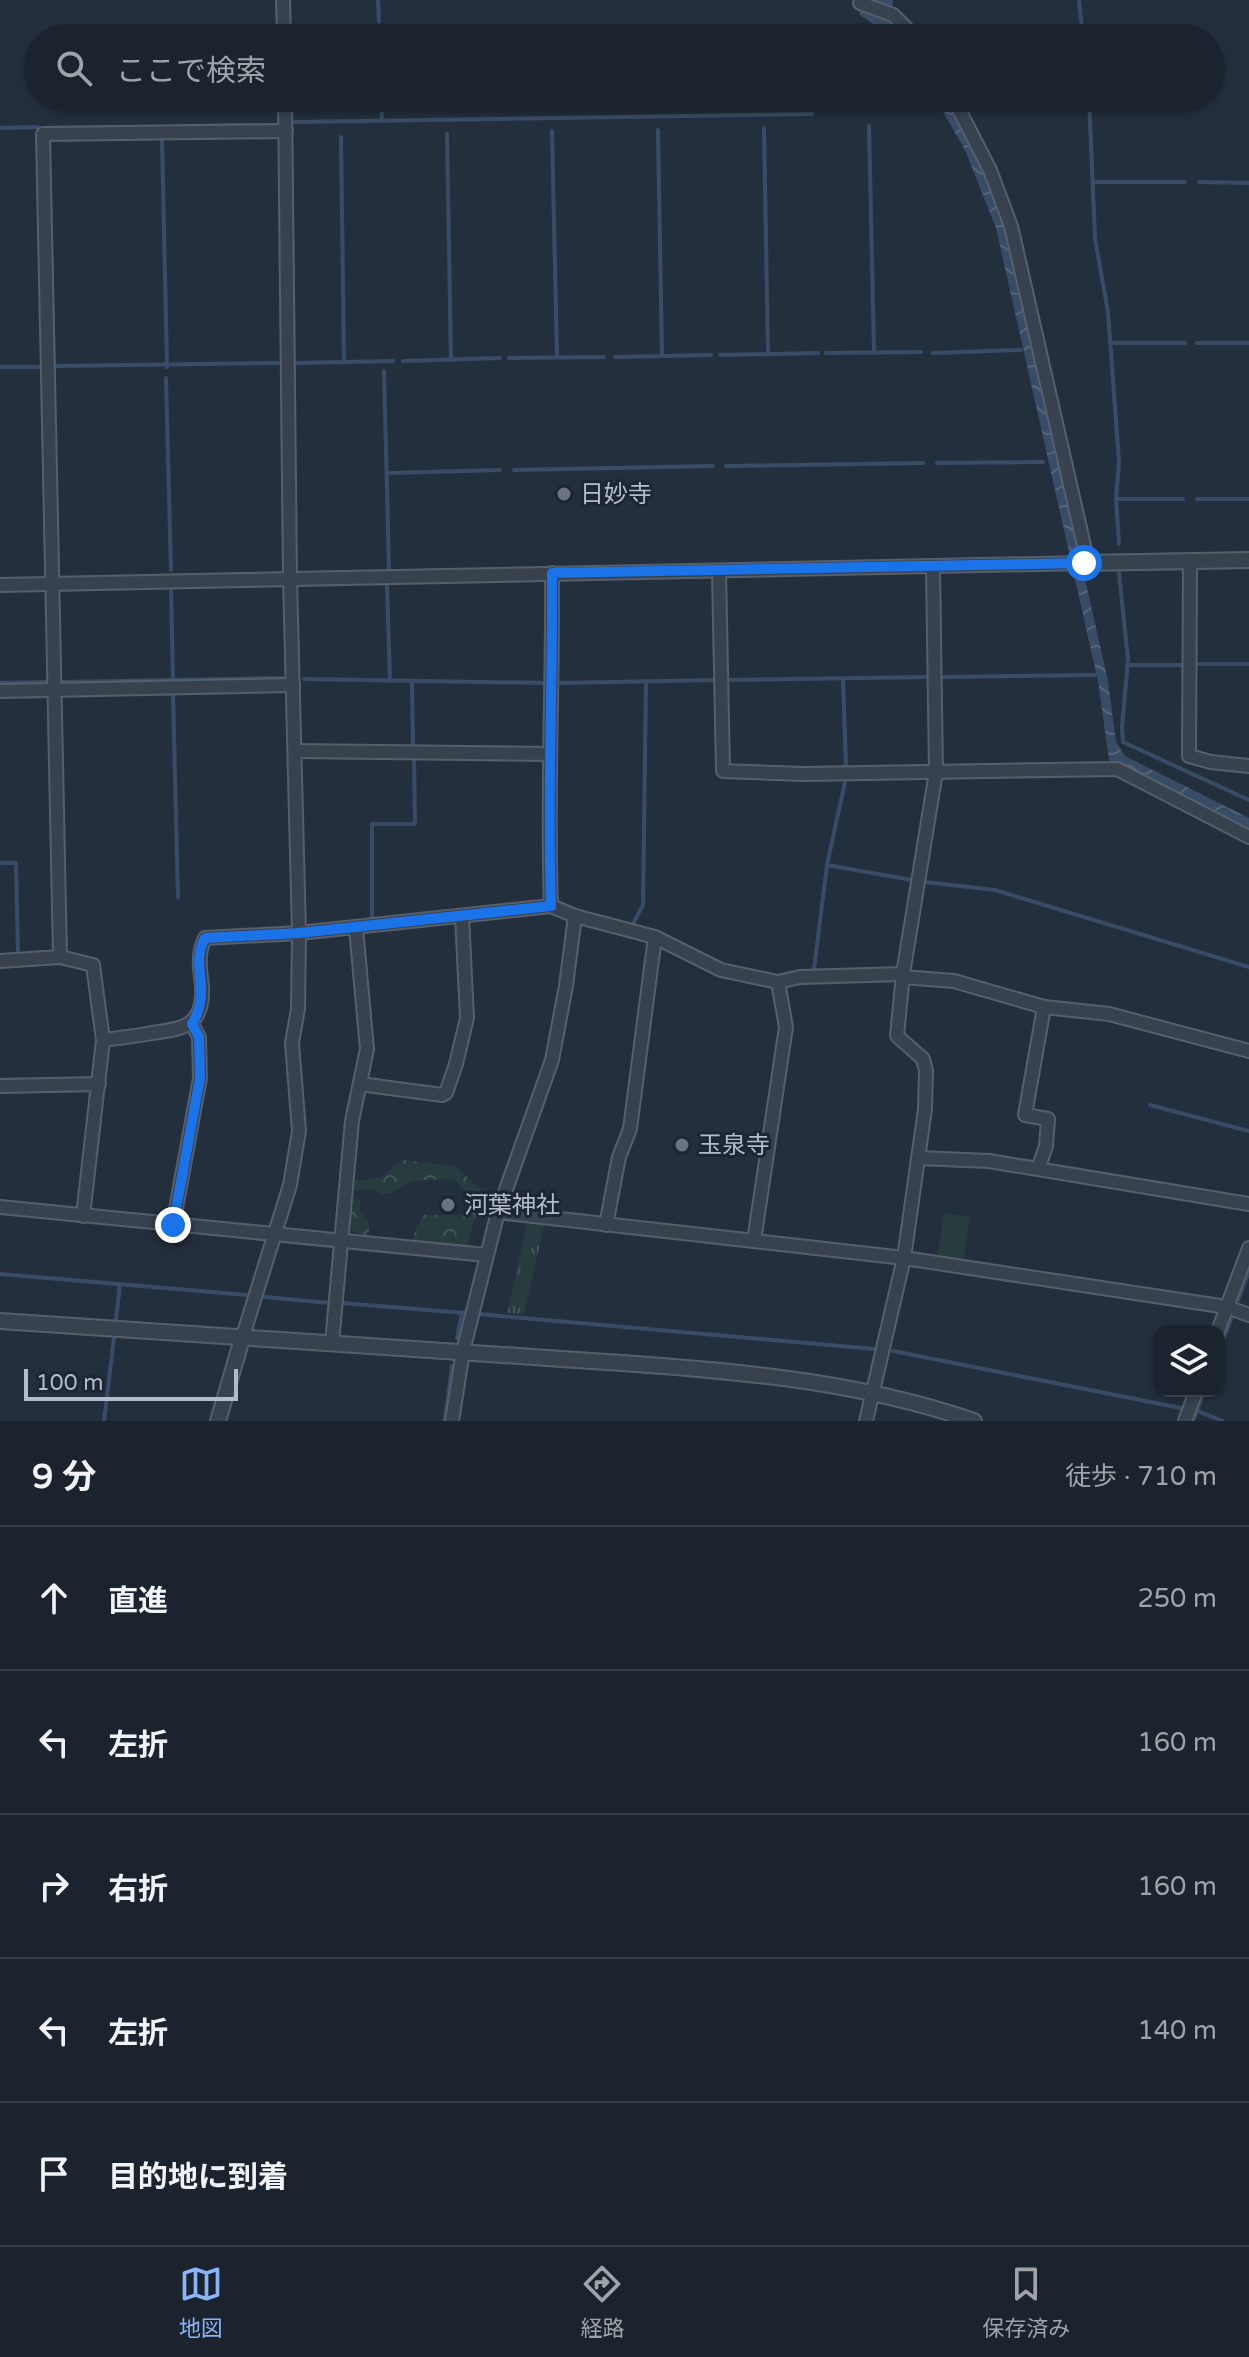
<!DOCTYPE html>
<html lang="ja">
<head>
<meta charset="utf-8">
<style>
	body { margin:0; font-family:"Varela Round","Noto Sans JP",sans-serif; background:#282f3a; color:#f1f3f6 }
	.controls { position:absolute; right:24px; bottom:24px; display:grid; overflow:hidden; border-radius:16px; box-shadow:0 2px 6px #0004 }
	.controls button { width:72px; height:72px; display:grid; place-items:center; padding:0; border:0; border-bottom:2px solid #39404a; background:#1b232e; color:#f1f3f6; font:40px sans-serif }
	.scale { position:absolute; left:24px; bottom:20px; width:214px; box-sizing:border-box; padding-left:8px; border:4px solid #b4bcc9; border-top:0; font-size:22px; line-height:28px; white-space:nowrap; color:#b4bcc9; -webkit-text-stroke:6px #1d2633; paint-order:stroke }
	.stop { position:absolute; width:24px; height:24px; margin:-18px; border:6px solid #1a73e8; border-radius:50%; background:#fff }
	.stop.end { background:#1a73e8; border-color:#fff; box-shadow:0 2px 8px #0008 }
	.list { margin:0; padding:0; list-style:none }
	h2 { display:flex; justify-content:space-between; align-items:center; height:104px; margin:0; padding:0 32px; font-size:34px }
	h2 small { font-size:26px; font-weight:400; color:#a0a4aa }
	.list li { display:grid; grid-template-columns:52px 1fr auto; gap:24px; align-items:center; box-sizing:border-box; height:144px; padding:0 32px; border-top:2px solid #39404a }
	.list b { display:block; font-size:30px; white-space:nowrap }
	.list em { font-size:26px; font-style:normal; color:#a0a4aa }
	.icon { flex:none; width:44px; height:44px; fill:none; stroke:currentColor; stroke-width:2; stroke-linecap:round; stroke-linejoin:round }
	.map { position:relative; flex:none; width:1249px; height:1421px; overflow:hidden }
	.search { position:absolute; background:#1b232e; box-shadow:0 2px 6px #0004; left:24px; right:24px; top:24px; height:88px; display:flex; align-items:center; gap:20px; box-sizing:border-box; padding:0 28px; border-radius:44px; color:#a0a4aa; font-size:30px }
	.sheet { height:824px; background:#1b232e }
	nav { display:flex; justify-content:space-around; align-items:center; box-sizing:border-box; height:112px; border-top:2px solid #39404a; background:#1b232e; font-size:22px; color:#a0a4aa }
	nav a { display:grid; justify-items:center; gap:4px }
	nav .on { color:#8ab4f8 }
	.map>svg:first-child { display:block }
	.grass { fill:url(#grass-tufts) }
	.forest { fill:url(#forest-crowns) }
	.park { fill:#263c3f }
	.water { fill:url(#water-waves) }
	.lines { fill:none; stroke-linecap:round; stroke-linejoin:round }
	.stream { stroke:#394c67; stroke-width:4 }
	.minor-casing { stroke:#565f6c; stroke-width:16 }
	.tertiary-casing { stroke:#565f6c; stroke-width:18 }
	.minor { stroke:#38414e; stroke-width:12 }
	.tertiary { stroke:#38414e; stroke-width:14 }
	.route { stroke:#1a73e8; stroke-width:10 }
	.worship-dot { fill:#6b7280; stroke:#1d2633; stroke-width:3 }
	.labels { text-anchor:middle; stroke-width:6; stroke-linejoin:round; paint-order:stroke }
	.poi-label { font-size:24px; fill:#b4bcc9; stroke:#1d2633; text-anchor:start }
</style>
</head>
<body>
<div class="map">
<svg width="1249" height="1421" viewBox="0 0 1249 1421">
	<defs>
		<pattern id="grass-tufts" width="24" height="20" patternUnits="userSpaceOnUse" patternTransform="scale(2)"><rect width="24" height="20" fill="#263c3f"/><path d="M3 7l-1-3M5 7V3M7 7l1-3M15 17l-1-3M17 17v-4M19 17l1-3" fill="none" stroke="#435659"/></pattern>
		<pattern id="forest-crowns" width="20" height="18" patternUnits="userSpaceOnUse" patternTransform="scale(2)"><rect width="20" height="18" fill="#263c3f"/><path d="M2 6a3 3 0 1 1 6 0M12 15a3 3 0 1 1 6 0" fill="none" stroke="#435659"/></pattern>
		<pattern id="water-waves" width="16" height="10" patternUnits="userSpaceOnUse" patternTransform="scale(2)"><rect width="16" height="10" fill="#394c67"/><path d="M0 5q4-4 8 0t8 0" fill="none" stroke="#53647b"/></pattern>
	</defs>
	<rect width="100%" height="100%" fill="#242f3e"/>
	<path class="grass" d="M528,1220L545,1222L524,1314L507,1313Z"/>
	<g class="forest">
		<path d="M402,1160L455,1166L494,1202L490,1219L480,1215L475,1218L465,1249L412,1243L416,1228L424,1215H465L468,1195L457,1182L447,1179L412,1181L388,1194H380L372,1189L353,1191L351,1186L356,1181L381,1177Z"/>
		<path d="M348,1198L360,1200V1212L369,1222V1233L366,1236L348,1229Z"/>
	</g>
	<path class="park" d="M944,1213L970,1217L963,1263L937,1259Z"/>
	<g class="water">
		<path d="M862,0H893L892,21L908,38H894L860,15Z"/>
		<path d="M935,98H947C968,133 985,169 1001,207L1108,681L1116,742L1125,756L1249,818V830L1109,760L1098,681L996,228L965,150Z"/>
	</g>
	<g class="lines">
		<g class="stream">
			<path d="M378,0L379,22"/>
			<path d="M1079,0L1083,38"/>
			<path d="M379,34V38"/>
			<path d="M381,98L382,121"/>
			<path d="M1089,98L1095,238L1108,312L1119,462L1116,499L1119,544"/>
			<path d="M294,122L812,114"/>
			<path d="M187,126L277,125"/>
			<path d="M869,126L874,352"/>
			<path d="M0,128L38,127"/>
			<path d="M764,128L768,354"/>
			<path d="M658,130L662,356"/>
			<path d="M552,131L557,357"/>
			<path d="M447,134L451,360"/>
			<path d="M162,137L167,367"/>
			<path d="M341,137L344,362"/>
			<path d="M1093,182H1185"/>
			<path d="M1199,182L1249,183"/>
			<path d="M1110,343H1185"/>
			<path d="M1197,343H1249"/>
			<path d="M826,353L921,352"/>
			<path d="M933,353L1021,350"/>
			<path d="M720,355L818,353"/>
			<path d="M615,357L711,355"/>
			<path d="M509,358L604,357"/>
			<path d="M403,361L500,358"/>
			<path d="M297,363L393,361"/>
			<path d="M55,366L278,363"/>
			<path d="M0,367H40"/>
			<path d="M384,371L389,568"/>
			<path d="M166,378L171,570"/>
			<path d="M937,463L1043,462"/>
			<path d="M726,466L923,463"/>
			<path d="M514,470L713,466"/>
			<path d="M390,473L500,470"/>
			<path d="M1116,499H1183"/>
			<path d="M1197,499H1249"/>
			<path d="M1119,573L1128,660L1122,727L1123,742L1249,800"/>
			<path d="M387,586L390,681"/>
			<path d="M171,590L173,680"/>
			<path d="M1194,664H1249"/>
			<path d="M1127,665H1183"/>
			<path d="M940,677L1095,675"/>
			<path d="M304,679L547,683"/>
			<path d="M843,679L846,768"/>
			<path d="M727,680L928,677"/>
			<path d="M412,681L413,746"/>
			<path d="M62,682L282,678"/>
			<path d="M0,683L47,682"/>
			<path d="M560,683L716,680"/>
			<path d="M173,695L178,897"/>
			<path d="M845,782L827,865L912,880"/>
			<path d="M0,863H16L18,954"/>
			<path d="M925,882L995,890L1249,967"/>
			<path d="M372,918V824H415L414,759"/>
			<path d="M634,922L643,905L646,681"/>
			<path d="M814,969L827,865"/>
			<path d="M1150,1105L1249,1131"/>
			<path d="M0,1274L247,1295"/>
			<path d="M265,1297L330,1303"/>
			<path d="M1238,1300L1249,1271"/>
			<path d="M342,1303L465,1313"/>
			<path d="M478,1314L874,1349"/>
			<path d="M116,1320L120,1284"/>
			<path d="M457,1338L462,1313"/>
			<path d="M893,1351L1181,1408"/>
			<path d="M1219,1351L1232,1317"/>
			<path d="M1195,1410L1223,1421"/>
			<path d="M445,1420L452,1366"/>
			<path d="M104,1421L114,1338"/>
			<path d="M1193,1421L1204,1391"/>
		</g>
		<g class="minor-casing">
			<g id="minor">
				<path d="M283,0L284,38"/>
				<path d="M860,3L893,15L916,38"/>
				<path d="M953,98L990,170L1011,226L1088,563"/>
				<path d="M1190,561L1189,756L1211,762L1249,766"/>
				<path d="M719,571L723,771L804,774L1117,769L1249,837"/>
				<path d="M0,585L1084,563"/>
				<path d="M0,691L293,685"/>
				<path d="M295,751L549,754"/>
				<path d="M551,906C547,795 553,684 552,573"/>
				<path d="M60,957L43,134L286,131"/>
				<path d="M0,961L60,957L93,965L103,1040L83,1216"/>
				<path d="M902,977L954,981L1044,1007L1109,1014L1249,1051"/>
				<path d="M103,1040C119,1038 136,1036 152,1033C185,1029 204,1025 202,986C200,969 197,954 205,938L299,933L551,906L575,916L655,937L721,970L778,982L800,977L903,974"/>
				<path d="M360,1084L442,1095L446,1093L456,1064L467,1018L462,916"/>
				<path d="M0,1086L99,1084"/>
				<path d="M918,1158L989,1161L1249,1204"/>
				<path d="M1038,1169L1046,1146L1048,1119L1025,1115L1044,1007"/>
				<path d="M0,1207L486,1255"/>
				<path d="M498,1212L904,1258L1227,1307L1249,1315"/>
				<path d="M173,1225L200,1078L199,1037L192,1024"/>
				<path d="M606,1225L619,1157L630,1129L655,937"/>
				<path d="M754,1241L786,1027L778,982"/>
				<path d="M1218,1331L1249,1248"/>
				<path d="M242,1339L290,1185L299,1131L292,1043L298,1009L299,933L290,579L285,98"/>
				<path d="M332,1343L352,1121L367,1049L356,928"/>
				<path d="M452,1421L463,1351L498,1212L552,1060L566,986L575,916"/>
				<path d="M866,1421L904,1258L925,1109L926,1071L923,1059L897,1036L903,974L936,772L933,567"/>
				<path d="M1185,1421L1196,1391"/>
			</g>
		</g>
		<g class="tertiary-casing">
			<g id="tertiary">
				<path d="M1084,563L1249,560"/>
				<path d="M0,1321C187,1335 375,1345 562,1359C702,1369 841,1375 974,1421"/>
				<path d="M218,1421L242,1339"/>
			</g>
		</g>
		<use href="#minor" class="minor"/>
		<use href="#tertiary" class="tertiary"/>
	</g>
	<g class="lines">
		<path class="route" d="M173,1225L200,1078L199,1037L192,1024C213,989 189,967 205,938L299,933L551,906C547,795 553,684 552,573L1084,563"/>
	</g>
	<g class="worship-dot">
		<circle cx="564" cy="494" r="8"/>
		<circle cx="682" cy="1145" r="8"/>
		<circle cx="448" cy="1205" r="8"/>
	</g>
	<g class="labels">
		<g class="poi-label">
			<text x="580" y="502">日妙寺</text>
			<text x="698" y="1153">玉泉寺</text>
			<text x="464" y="1213">河葉神社</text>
		</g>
	</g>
</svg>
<div class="controls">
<button><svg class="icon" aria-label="layers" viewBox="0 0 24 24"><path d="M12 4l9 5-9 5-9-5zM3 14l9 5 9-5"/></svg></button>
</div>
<div class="scale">100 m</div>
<div class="stop" style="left:1084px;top:563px"></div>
<div class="stop end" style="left:173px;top:1225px"></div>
<div class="search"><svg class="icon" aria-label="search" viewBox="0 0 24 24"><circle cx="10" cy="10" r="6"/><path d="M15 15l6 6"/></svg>ここで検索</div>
</div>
<section class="sheet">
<h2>9 分<small>徒歩 · 710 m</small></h2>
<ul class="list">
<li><svg class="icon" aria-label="ahead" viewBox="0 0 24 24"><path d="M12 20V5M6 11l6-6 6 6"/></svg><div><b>直進</b></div><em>250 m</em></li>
<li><svg class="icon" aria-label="left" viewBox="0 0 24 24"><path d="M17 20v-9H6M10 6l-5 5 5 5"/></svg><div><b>左折</b></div><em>160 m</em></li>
<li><svg class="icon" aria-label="right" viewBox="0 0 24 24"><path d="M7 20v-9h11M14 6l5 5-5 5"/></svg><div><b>右折</b></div><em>160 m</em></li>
<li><svg class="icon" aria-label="left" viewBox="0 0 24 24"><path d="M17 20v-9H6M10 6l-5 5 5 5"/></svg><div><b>左折</b></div><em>140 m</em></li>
<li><svg class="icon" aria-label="arrive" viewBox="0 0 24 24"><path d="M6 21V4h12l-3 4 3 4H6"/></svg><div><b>目的地に到着</b></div></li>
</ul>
</section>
<nav>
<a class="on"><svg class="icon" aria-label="map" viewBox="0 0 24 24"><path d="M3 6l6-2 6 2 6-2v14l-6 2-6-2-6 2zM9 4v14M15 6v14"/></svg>地図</a>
<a><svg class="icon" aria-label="directions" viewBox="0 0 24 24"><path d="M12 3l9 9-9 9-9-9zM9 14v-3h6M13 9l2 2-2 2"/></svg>経路</a>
<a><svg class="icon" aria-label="saved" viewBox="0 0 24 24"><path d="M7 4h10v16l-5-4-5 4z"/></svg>保存済み</a>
</nav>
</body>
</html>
